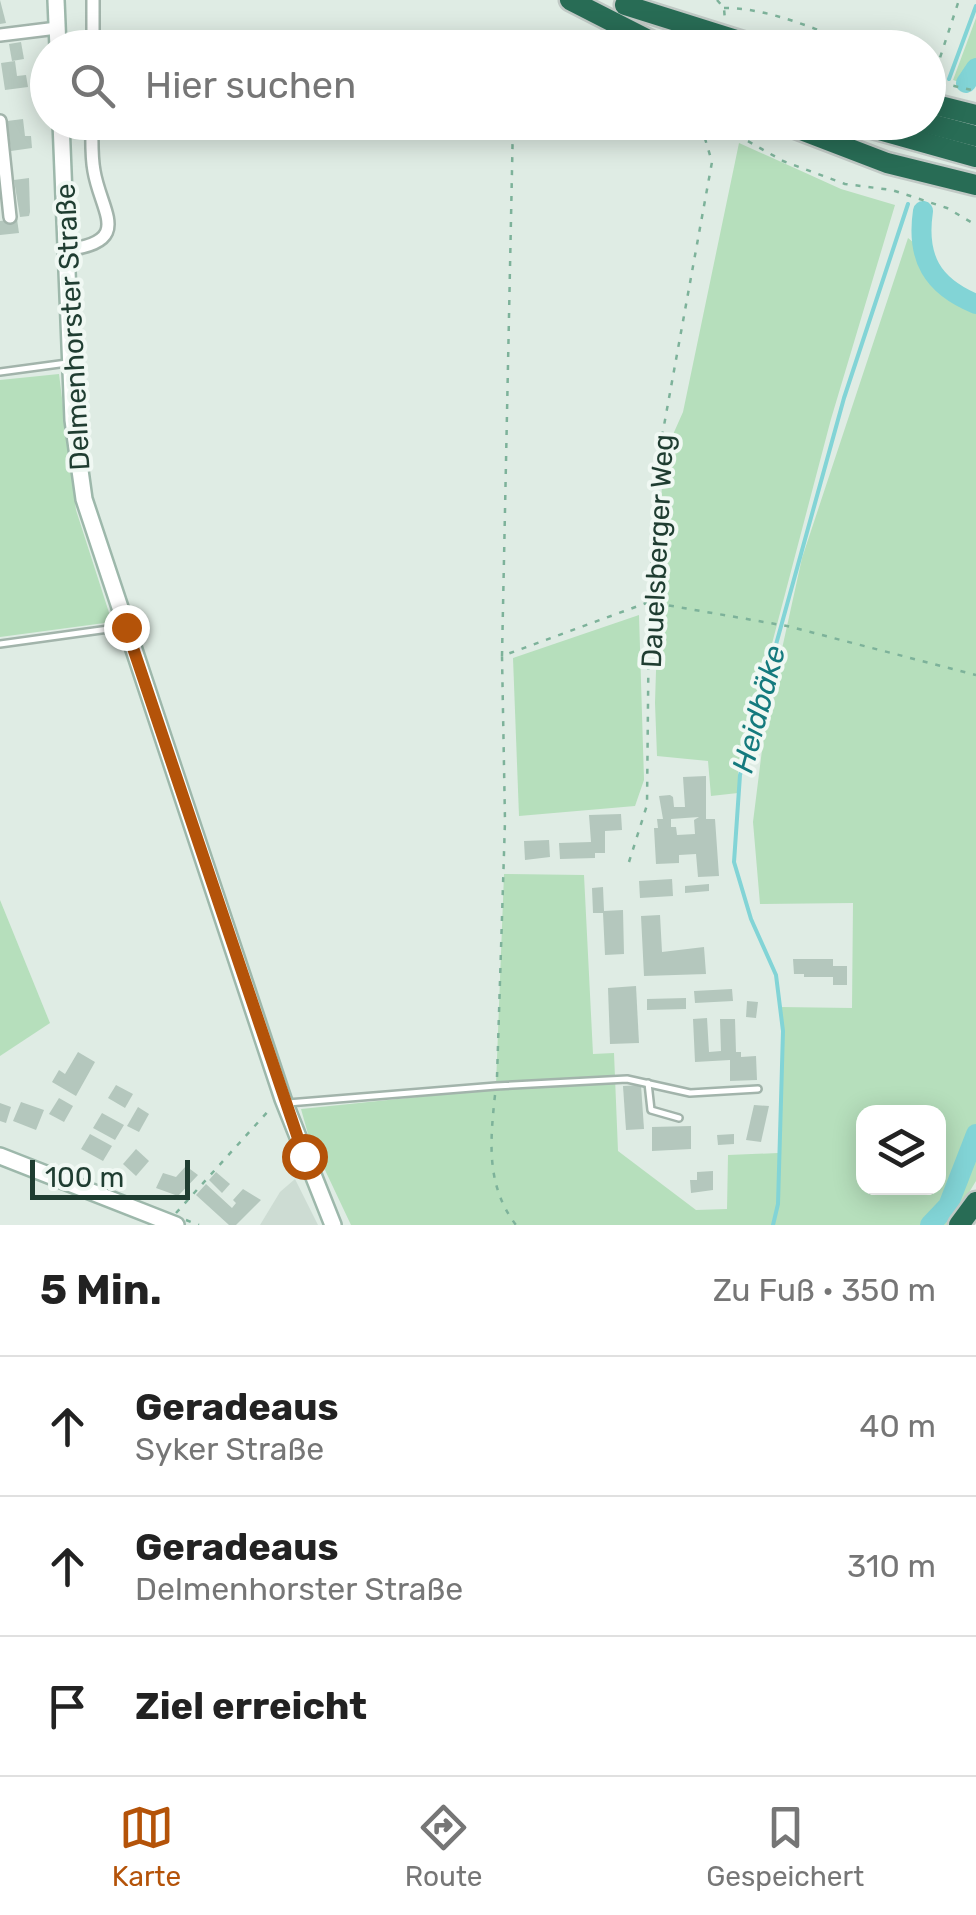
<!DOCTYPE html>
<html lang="de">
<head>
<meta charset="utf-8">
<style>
	body { margin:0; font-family:Rubik,sans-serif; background:#f2f2f2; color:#222 }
	.controls { position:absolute; right:30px; bottom:30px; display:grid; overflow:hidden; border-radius:20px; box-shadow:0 5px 25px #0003 }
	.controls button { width:90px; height:90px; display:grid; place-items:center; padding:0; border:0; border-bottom:2px solid #e0e0e0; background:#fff; color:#222; font:50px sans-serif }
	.scale { position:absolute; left:30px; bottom:25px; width:160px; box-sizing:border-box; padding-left:10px; border:5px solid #1f3d31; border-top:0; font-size:28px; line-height:35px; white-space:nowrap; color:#1f3d31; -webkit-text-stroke:8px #f0f8f3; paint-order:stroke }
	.stop { position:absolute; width:30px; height:30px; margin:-22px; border:8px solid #b45309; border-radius:50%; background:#fff }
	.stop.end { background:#b45309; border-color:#fff; box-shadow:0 2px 10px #0008 }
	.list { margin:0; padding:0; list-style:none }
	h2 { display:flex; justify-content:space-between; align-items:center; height:130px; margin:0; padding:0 40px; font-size:42px }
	h2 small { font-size:32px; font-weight:400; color:#767676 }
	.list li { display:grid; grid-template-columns:65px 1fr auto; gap:30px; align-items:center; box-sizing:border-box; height:140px; padding:0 40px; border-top:2px solid #e0e0e0 }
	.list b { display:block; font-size:38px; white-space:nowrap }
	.list p { margin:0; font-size:32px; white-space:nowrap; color:#767676 }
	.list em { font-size:32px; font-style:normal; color:#767676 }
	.icon { flex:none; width:55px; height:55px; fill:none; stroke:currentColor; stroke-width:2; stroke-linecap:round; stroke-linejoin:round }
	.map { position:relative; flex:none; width:976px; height:1225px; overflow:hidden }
	.search { position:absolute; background:#fff; box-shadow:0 5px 25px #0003; left:30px; right:30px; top:30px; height:110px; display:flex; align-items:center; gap:25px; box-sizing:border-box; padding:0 35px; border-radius:55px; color:#767676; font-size:38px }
	.sheet { height:550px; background:#fff }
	nav { display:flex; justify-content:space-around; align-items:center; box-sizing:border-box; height:140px; border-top:2px solid #e0e0e0; background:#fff; font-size:28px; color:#767676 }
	nav a { display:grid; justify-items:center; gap:5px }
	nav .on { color:#b45309 }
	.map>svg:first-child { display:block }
	.built { fill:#cddcd3 }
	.green { fill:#b6dfbc; fill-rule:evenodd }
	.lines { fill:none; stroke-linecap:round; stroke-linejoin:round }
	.stream { stroke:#82d4d6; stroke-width:4 }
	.river { stroke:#82d4d6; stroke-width:20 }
	.building { fill:#b4c7bd; fill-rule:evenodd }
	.lane-casing { stroke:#a2b4ab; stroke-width:10 }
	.street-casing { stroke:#a2b4ab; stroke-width:16 }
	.secondary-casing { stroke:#9db8ab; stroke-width:20 }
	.highway-casing { stroke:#c0c9c5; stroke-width:25 }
	.path { stroke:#7db29a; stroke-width:2.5; stroke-dasharray:5 8; stroke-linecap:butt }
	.lane { stroke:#fff; stroke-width:5 }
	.street { stroke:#fff; stroke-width:11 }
	.secondary { stroke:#fff; stroke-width:15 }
	.highway { stroke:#286c55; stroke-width:20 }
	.route { stroke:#b45309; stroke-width:12 }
	.labels { text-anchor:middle; stroke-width:8; stroke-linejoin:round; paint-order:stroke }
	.street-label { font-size:28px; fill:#1f3d31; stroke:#f0f8f3 }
	.water-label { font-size:30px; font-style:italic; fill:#147a7e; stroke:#f0f8f3 }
</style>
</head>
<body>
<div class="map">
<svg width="976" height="1225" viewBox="0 0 976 1225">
	<rect width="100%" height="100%" fill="#dfece4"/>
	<path class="built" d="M295,1179L318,1225H260L280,1192Z"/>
	<g class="green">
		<path d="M976,18V62L962,83L953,80Z"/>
		<path d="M739,143L841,189L895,205L831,419L738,773V793L711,796L708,761L657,756L655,703L662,481L667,448L683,412Z"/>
		<path d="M908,238C939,261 919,301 976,309V1181L949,1225H351L308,1134L301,1109L494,1089L496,1085L504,874L584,875L593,1054L614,1053L618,1151L696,1210L727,1209L728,1155L778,1153L783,1031L780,1007L852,1008L853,903L760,904L753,822L765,726L802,558ZM864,1112H938V1188H864Z"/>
		<path d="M59,374L76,510L112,622L0,637V380Z"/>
		<path d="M639,615L644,780L635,806L519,816L513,658Z"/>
		<path d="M0,900L50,1023L0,1056Z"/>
	</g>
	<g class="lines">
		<g class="stream">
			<path d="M949,79L976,6"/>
			<path d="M773,1225L778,1204L783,1031L776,975L751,919L734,862L740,775L844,398L908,204"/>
		</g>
		<g class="river">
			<path d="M966,83L976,68"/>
			<path d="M923,211C916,258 932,286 976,304"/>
			<path d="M930,1225L948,1206L976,1134"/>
		</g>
	</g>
	<g class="building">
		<path d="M0,0L6,23L0,24Z"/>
		<path d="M21,42L24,59L12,61L9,44Z"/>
		<path d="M15,61L17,76L26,75L28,87L5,90L1,63Z"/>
		<path d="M23,119L25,136H31L32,148L11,151L7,121Z"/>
		<path d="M29,178L30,212L29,216L20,217L14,180Z"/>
		<path d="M17,219L19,233L0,235V221Z"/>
		<path d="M706,776V819H715L719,876L698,877L696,854L679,855V863L656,864L654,828H658L657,819H663L659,796L670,795L673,797L674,807H685L683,777ZM699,817L694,820L695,834L677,835L676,827H671V819Z"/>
		<path d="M621,814L622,830L605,831V853H595V858L560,859L559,843L591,842L589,815Z"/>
		<path d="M549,840L550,857L525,860L524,841Z"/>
		<path d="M672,879L673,896L640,898L639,881Z"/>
		<path d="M709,884V891L685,893V886Z"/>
		<path d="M603,887L604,911L623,910L624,954L605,955L603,913H593L592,888Z"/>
		<path d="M660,915L662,952L704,947L706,974L644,976L641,916Z"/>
		<path d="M793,959H833V966H847V985H833V977H804V974H794Z"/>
		<path d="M636,986L639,1043L610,1044L608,988Z"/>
		<path d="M732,989L733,1001L695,1003L694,991Z"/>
		<path d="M686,998V1009L647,1010V999Z"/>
		<path d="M747,1001L758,1002L756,1018L746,1017Z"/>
		<path d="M707,1018L709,1052L721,1051L720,1019H735L736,1052H741V1057L756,1056L757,1080L730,1081V1060L695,1062L693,1019Z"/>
		<path d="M78,1052L95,1062L76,1096L52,1082L59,1070L65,1074Z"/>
		<path d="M116,1085L133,1094L125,1108L108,1098Z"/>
		<path d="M641,1085L644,1129L626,1130L623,1086Z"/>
		<path d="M59,1098L73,1106L64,1122L49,1114Z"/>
		<path d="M21,1102L44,1110L36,1130L13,1121Z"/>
		<path d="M0,1103L11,1107L6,1123L0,1121Z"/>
		<path d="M754,1105L769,1106L761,1142L746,1140Z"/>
		<path d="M138,1107L149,1114L139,1132L127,1126Z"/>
		<path d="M102,1113L124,1125L115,1140L93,1128Z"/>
		<path d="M691,1126V1149L652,1151V1127Z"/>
		<path d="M90,1134L112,1146L103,1161L81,1149Z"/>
		<path d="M734,1134V1144L718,1145L717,1135Z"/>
		<path d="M136,1149L149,1161L136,1176L123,1164Z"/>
		<path d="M186,1166L198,1175L178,1196L156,1188L163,1173L176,1177Z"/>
		<path d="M713,1171V1190L691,1193L690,1180H697V1172Z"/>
		<path d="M216,1172L230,1184L222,1193L209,1180Z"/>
		<path d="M206,1184L232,1208L236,1203L233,1200L243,1189L261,1200L236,1225H229L196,1195Z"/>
	</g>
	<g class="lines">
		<g class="lane-casing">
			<g id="lane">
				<path d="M0,372L67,363"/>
				<path d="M0,644L123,627"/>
				<path d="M648,1083L651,1110L679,1118"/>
				<path d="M288,1103L496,1086L627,1079L690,1093L758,1089"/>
			</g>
		</g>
		<g class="street-casing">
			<g id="street">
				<path d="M0,35L57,28"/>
				<path d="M93,48V0"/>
				<path d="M0,121L10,217"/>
				<path d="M65,250C134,242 101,213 94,171C91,155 92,138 92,122"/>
			</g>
		</g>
		<g class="secondary-casing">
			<g id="secondary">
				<path d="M56,0L58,48"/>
				<path d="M61,122L73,420L84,499L283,1099L333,1225"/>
				<path d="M0,1156L176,1225"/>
			</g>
		</g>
		<g class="highway-casing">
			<g id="highway">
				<path d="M570,0L664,48"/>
				<path d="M625,5L762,48"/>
				<path d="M928,103L976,115"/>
				<path d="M780,122L887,163L976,185"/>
				<path d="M851,122L976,157"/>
				<path d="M923,122L976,136"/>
				<path d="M959,1225L976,1202"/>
			</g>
		</g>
		<g class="path">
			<path d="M717,0L724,8L725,21"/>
			<path d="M724,8C773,8 820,32 866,48"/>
			<path d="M928,80L976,91"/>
			<path d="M932,82L959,0"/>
			<path d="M714,122L783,161L845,184L892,190L947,208L976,225"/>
			<path d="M706,134L722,128"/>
			<path d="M502,656L513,122"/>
			<path d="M629,862L647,805L649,602L659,453L712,162L700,122"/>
			<path d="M497,1077L505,821L502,656L649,602L787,626L976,675"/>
			<path d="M495,1095C490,1142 486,1186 516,1225"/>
			<path d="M176,1213L271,1108"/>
			<path d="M186,1220L199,1225"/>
		</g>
		<use href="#lane" class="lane"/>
		<use href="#street" class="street"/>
		<use href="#secondary" class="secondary"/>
		<use href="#highway" class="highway"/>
	</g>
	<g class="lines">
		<path class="route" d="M126,627L304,1156"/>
	</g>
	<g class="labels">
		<g class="street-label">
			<text transform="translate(72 327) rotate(-93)" y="10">Delmenhorster Straße</text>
			<text transform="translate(657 551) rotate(-87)" y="10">Dauelsberger Weg</text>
		</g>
		<g class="water-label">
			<text transform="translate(759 709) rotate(-75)" y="10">Heidbäke</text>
		</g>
	</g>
</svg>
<div class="controls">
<button><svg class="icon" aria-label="layers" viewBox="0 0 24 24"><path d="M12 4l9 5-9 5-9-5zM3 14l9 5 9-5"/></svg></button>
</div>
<div class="scale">100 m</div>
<div class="stop" style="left:304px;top:1156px"></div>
<div class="stop end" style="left:126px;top:627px"></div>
<div class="search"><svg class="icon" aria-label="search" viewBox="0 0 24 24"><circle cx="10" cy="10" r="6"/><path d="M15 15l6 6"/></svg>Hier suchen</div>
</div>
<section class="sheet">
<h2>5 Min.<small>Zu Fuß · 350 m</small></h2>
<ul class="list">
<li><svg class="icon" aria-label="ahead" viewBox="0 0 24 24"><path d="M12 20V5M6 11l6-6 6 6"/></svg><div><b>Geradeaus</b><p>Syker Straße</p></div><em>40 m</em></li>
<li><svg class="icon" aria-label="ahead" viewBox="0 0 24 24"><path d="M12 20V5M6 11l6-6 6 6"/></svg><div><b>Geradeaus</b><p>Delmenhorster Straße</p></div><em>310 m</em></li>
<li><svg class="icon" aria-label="arrive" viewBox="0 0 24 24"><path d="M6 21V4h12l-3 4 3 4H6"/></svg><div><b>Ziel erreicht</b></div></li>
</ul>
</section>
<nav>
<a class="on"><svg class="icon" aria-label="map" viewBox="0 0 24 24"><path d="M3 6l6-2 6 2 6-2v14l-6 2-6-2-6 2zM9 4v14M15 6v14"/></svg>Karte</a>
<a><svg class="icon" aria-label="directions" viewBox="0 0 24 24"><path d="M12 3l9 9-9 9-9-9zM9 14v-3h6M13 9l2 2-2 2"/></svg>Route</a>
<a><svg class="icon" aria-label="saved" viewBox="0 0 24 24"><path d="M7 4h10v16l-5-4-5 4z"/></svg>Gespeichert</a>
</nav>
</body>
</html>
